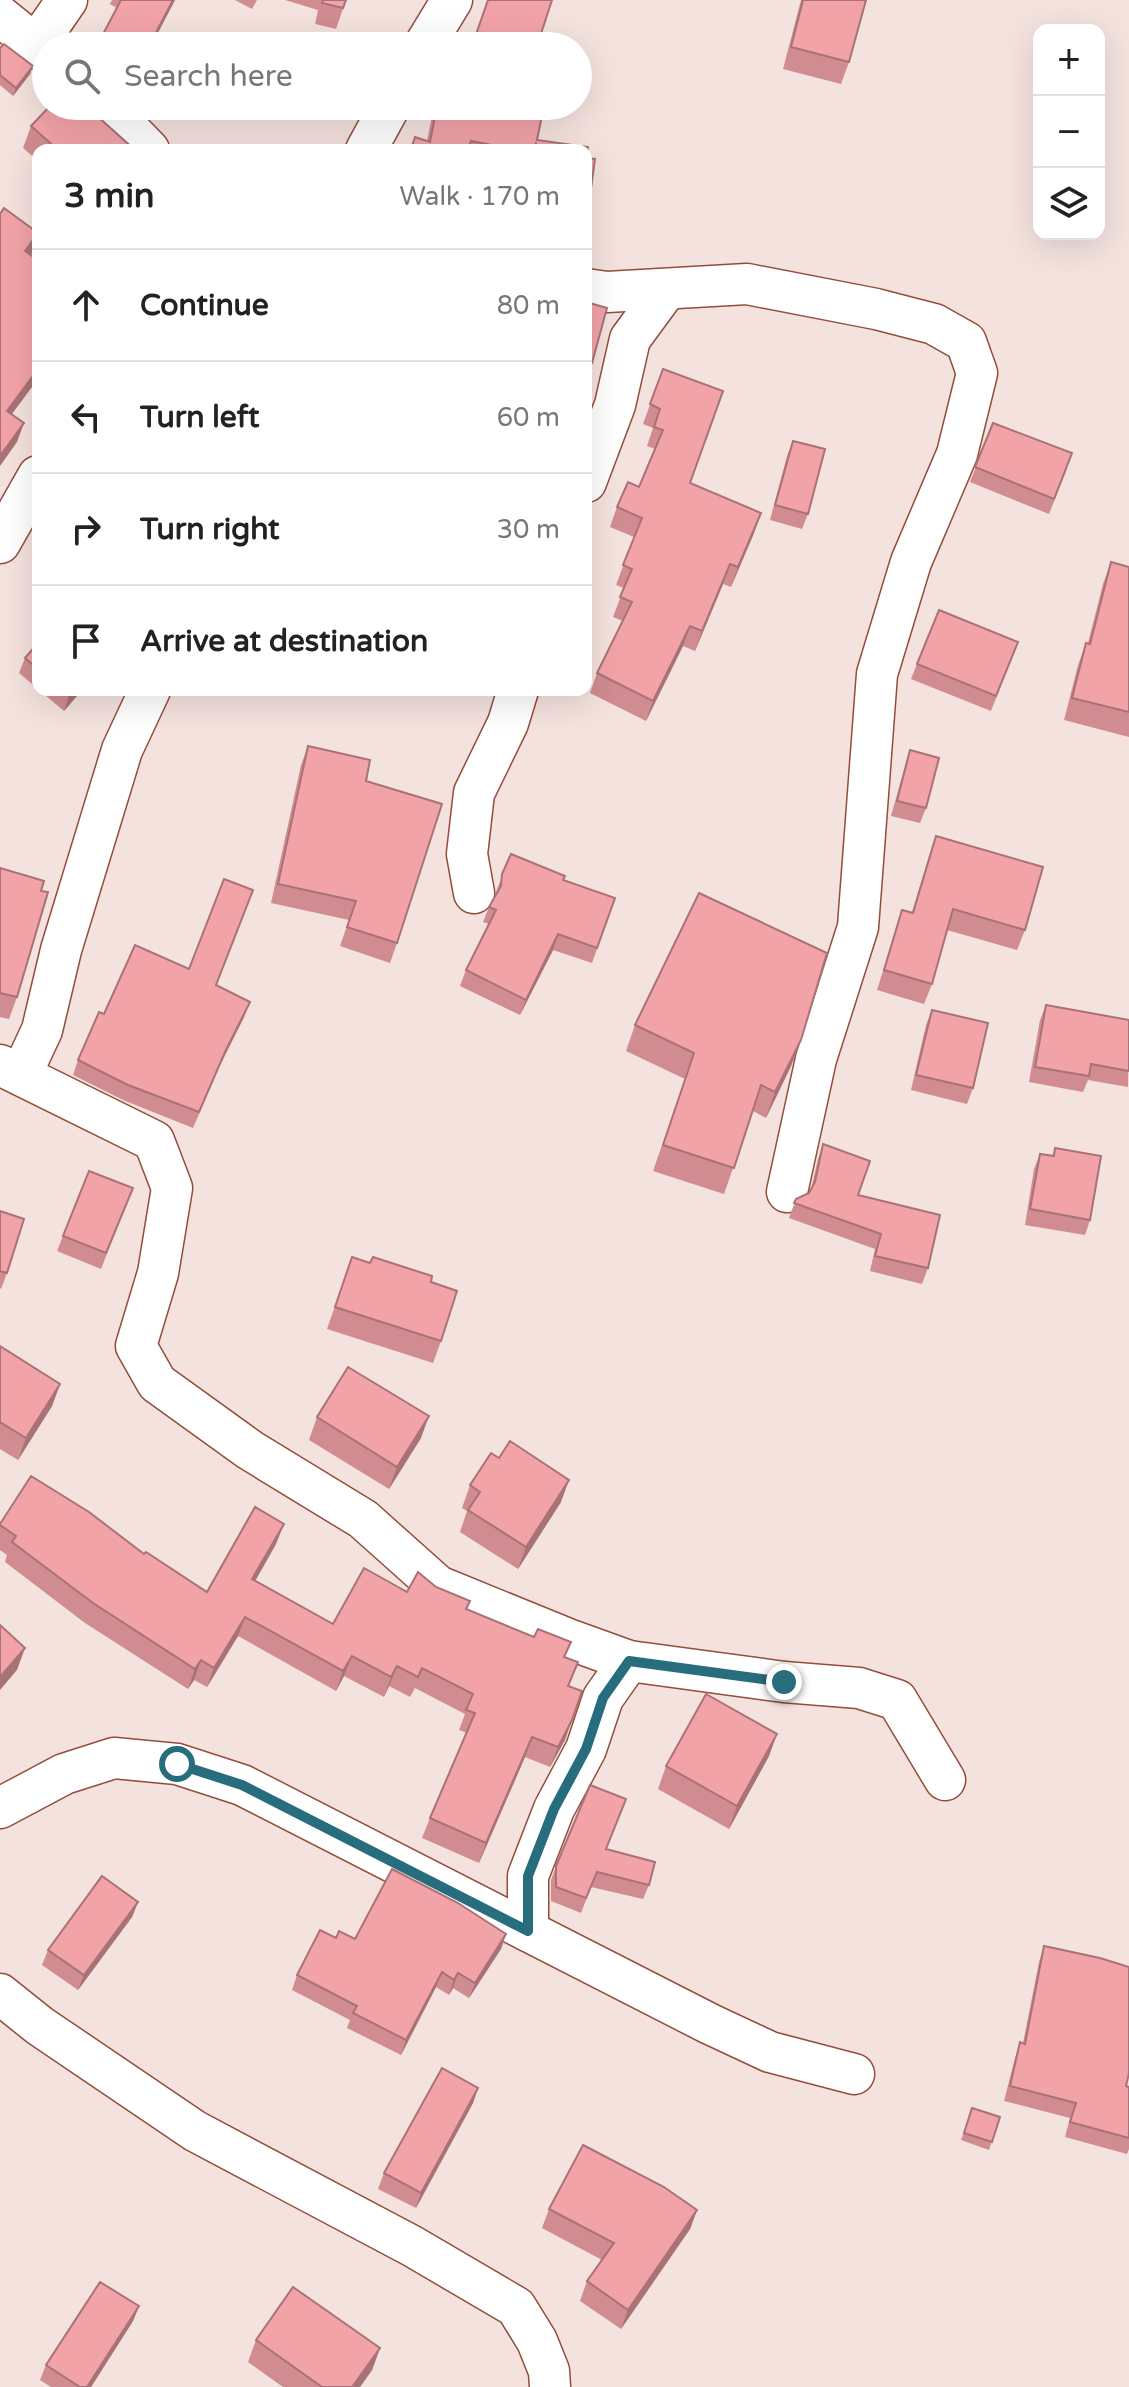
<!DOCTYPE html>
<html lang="en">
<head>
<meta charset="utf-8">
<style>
	body { margin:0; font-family:"Varela Round",sans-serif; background:#f2f2f2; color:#222 }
	.controls { position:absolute; right:24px; top:24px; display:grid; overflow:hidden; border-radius:16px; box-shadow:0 8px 32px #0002 }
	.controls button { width:72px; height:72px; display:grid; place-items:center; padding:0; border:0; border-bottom:2px solid #e0e0e0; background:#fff; color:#222; font:40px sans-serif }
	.stop { position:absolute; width:24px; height:24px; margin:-18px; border:6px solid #286d7d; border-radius:50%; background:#fff }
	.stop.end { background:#286d7d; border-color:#fff; box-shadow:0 2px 8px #0008 }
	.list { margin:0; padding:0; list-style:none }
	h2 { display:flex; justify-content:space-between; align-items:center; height:104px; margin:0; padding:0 32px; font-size:34px }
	h2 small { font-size:26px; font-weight:400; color:#767676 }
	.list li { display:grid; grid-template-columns:52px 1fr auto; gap:24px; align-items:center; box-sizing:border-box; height:112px; padding:0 32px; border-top:2px solid #e0e0e0 }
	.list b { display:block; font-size:30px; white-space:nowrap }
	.list em { font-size:26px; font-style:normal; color:#767676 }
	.icon { flex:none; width:44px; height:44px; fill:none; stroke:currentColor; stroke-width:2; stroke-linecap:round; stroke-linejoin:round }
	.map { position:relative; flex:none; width:1129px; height:2387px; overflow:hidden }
	.search { position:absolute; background:#fff; box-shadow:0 8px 32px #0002; left:32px; top:32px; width:560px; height:88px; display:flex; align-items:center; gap:20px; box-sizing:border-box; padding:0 28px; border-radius:44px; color:#767676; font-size:30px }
	.panel { position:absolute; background:#fff; box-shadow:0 8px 32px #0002; left:32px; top:144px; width:560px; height:552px; border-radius:16px }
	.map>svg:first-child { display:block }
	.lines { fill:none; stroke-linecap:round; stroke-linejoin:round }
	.street-casing { stroke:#944d3a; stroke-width:43 }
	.street { stroke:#fff; stroke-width:40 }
	.wall { fill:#d08c90 }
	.shaded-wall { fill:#a97276 }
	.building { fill:#f2a3a8; stroke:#a97276; stroke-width:2 }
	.route { stroke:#286d7d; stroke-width:10 }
</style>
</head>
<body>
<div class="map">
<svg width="1129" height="2387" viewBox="0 0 1129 2387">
	<rect width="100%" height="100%" fill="#f4e2de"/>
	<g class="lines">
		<g class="street-casing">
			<g id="street">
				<path d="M0,16L46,53"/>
				<path d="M36,45L67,0"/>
				<path d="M424,46L452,0"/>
				<path d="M106,106L149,150"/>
				<path d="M366,150L390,106"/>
				<path d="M586,289L607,292L747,284L876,309L934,324L966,342L977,373L957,454L911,562L877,674L858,927L816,1059L787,1192"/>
				<path d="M586,482L615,405L630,339L666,290"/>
				<path d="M0,543L38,476"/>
				<path d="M474,893L467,854L474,793L508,723L518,690"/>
				<path d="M0,1065L154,1141L172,1188L158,1273L136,1346L157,1383L250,1450L363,1519L438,1586L568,1639L629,1661L784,1682L859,1688L897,1700L945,1780"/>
				<path d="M21,1075L42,1030L61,950L122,750L150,690"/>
				<path d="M0,1808L64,1774L114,1758L177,1764L242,1785L710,2024L770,2052L854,2074"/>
				<path d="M528,1931V1876L554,1809L586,1749L603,1698L629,1661"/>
				<path d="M0,1994L40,2026L195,2131L412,2246L516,2307L537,2341L549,2371L550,2387"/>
			</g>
		</g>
		<use href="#street" class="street"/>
	</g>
	<g class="wall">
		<path d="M112,0H175L151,46H99L102,36L117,8L110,4Z"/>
		<path d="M235,0H257L252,9Z"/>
		<path d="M285,0H346L336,29L315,24L318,10Z"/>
		<path d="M801,0H866L849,62L841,84L783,69Z"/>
		<path d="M0,48L33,66L30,74L13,96L0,85Z"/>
		<path d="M434,106H544L537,140L588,147L586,158L595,159L586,225V150H401L402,146L410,149L415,137L427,141Z"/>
		<path d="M31,126L135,150H38V161L23,148Z"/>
		<path d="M586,302L592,363L586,379Z"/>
		<path d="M663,369L690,483L754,533L731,587L723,584L695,651L683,646L646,721L590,693L597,673L623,621L613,617L624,588L616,585L634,537L610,527L617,507L639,487L655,449L647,446L653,428L643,424Z"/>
		<path d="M993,423L1067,469L1049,514L970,482Z"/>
		<path d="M793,441L808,514L802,529L770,520L787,456Z"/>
		<path d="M1111,562L1129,567V737L1064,720L1078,665L1086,643H1088L1103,584Z"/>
		<path d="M1018,642L991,711L911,679L917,664Z"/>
		<path d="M38,643V689L19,673L25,658Z"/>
		<path d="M39,690H82L64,711Z"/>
		<path d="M308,746L366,781L397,943L390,963L340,946L349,920L271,903L301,765Z"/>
		<path d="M910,750L926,808L920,823L891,816L905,766Z"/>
		<path d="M936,836L1025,930L1017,950L947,930L932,984L924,1004L877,990L902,910L912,912L929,856Z"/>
		<path d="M511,854L563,880L615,898L592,963L553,950L520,1015L460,986L466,970L489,924L483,922L489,907L496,894L497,889Z"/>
		<path d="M0,868L17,997L9,1019L0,1017Z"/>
		<path d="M217,986L244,1017L219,1067L193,1128L123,1100L73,1075L78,1060L104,1014Z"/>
		<path d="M1046,1005L1129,1020L1128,1087L1088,1080L1083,1092L1029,1082L1040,1020Z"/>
		<path d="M932,1010L973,1088L967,1104L911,1090L926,1025Z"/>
		<path d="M635,1025L801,1040L791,1066L766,1118L753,1111L724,1194L653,1171L685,1079L626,1051Z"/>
		<path d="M823,1144L858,1195L928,1268L922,1284L870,1271L875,1249L789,1218L796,1199L809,1193L811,1189L818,1159Z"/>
		<path d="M1055,1148L1090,1220L1085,1235L1025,1225L1034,1169L1040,1154L1052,1156Z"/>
		<path d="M127,1203L101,1269L57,1251L63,1236Z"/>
		<path d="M0,1211L7,1273L1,1289L0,1288Z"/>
		<path d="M352,1257L431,1282L441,1341L433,1363L327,1329Z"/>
		<path d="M0,1346L60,1384L52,1406L18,1460L0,1449Z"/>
		<path d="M317,1417L421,1438L389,1489L309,1440Z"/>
		<path d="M470,1485L561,1502L518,1569L460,1532L467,1511L462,1508Z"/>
		<path d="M0,1524L144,1554L207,1592L276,1544L255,1581L333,1624L407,1592L436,1587L470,1601L467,1610L565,1657L569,1686L565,1740L550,1767L525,1757L479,1863L422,1838L430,1818L467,1733L459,1730L465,1714L415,1688L410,1697L389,1686L384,1697L344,1676L336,1691L238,1636L207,1687L194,1680L188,1689L85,1623L5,1562L7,1555L0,1550Z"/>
		<path d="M769,1756L729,1829L658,1789L666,1766Z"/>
		<path d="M606,1849L649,1885L643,1899L591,1887L581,1913L551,1901V1880L556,1866Z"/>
		<path d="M138,1902L132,1917L78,1990L42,1965L48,1950Z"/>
		<path d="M506,1934L501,1949L469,1998L453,1988L449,1995L436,1987L401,2055L347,2028L350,2020L292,1990L297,1975L336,1938L355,1939Z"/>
		<path d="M1044,1946L1126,2086L1129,2087V2149L1127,2154L1065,2137L1070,2118L1004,2101L1015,2058L1020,2042L1023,2043L1039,1962Z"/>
		<path d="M478,2088L473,2103L416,2208L378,2189L384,2173Z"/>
		<path d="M972,2108L1000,2117L989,2150L961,2140Z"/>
		<path d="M549,2209L697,2210L690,2229L621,2329L580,2301L587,2281L602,2260L542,2228Z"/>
		<path d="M139,2306L133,2321L91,2387H51L40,2380L46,2365Z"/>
		<path d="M256,2340L380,2348L372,2370L360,2387H283L248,2362Z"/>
	</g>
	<g class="shaded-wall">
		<path d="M173,0H175L151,46H149Z"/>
		<path d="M33,66L30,74L13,96L16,88Z"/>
		<path d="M38,234L32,253L19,270L25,251Z"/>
		<path d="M38,369V379L0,430L7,411Z"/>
		<path d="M24,423L17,442L0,466V456Z"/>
		<path d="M761,513L754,533L731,587L738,567Z"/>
		<path d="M730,564L723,584L695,651L702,631Z"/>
		<path d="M690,626L683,646L646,721L653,701Z"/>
		<path d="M75,690H82L64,711L69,696Z"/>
		<path d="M558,934L553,950L520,1015L526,1000Z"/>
		<path d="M250,1002L244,1017L219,1067L193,1128L225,1052Z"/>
		<path d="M801,1040L791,1066L766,1118L775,1092Z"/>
		<path d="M60,1384L52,1406L18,1460L26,1438Z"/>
		<path d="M429,1416L421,1438L389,1489L397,1467Z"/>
		<path d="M569,1480L561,1502L518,1569L526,1547Z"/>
		<path d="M284,1524L276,1544L245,1599L252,1579Z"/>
		<path d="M245,1617L238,1636L207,1687L214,1668Z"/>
		<path d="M25,1648L17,1670L0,1690V1677Z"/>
		<path d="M352,1656L344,1676L336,1691L343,1671Z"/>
		<path d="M201,1660L194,1680L188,1689L195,1669Z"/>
		<path d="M397,1666L389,1686L384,1697L391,1677Z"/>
		<path d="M572,1720L565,1740L550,1767L558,1747Z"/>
		<path d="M777,1734L769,1756L729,1829L737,1806Z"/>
		<path d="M532,1737L525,1757L479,1863L486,1843Z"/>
		<path d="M138,1902L132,1917L78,1990L84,1975Z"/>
		<path d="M506,1934L501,1949L469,1998L475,1983Z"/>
		<path d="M442,1972L436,1987L401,2055L406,2040Z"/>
		<path d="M458,1973L453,1988L449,1995L454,1980Z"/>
		<path d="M478,2088L473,2103L416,2208L421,2193Z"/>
		<path d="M697,2210L690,2229L621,2329L628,2310Z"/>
		<path d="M139,2306L133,2321L91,2387H87Z"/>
		<path d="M380,2348L372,2370L360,2387H352Z"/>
	</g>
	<g class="building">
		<path d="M121,0H173L149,46H122L102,36Z"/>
		<path d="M323,0H346L343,8L322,3Z"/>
		<path d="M488,0H552L537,46H472Z"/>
		<path d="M803,0H866L849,62L791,47Z"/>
		<path d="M4,44L33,66L16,88L0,75V48Z"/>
		<path d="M50,106H86L135,150H58L31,126Z"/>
		<path d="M437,106H544L537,140L588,147L586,158L595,159L586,225V150H535L536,142L535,150H517L471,141L468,150H401L402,146L411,149L415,137L430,142Z"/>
		<path d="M4,208L38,233L25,251L38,260V369L7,411L24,423L0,456V214Z"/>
		<path d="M586,302L607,308L592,363L586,361Z"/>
		<path d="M663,369L723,391L690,483L761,513L738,567L730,564L702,631L690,626L653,701L597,673L632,602L620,597L632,569L623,565L642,518L617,507L628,482L639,487L663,430L654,427L660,409L650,404Z"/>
		<path d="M993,423L1072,453L1054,499L975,467Z"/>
		<path d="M793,441L825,449L808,514L775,505Z"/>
		<path d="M1111,562L1129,567V712L1072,698L1086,643L1090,644Z"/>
		<path d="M939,610L1018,642L996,696L917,664Z"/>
		<path d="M38,643V669L25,658Z"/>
		<path d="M62,690H75L69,696Z"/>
		<path d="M308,746L370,760L366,781L442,804L397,943L347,927L356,901L278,884Z"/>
		<path d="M910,750L939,758L926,808L897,801Z"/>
		<path d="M936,836L1043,867L1025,930L953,909L932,984L884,970L902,910L913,913Z"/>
		<path d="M511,854L565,876L563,880L615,898L597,948L558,934L526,1000L466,970L496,910L489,907L501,886L502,874Z"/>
		<path d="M0,868L44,881L41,891L48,892L17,997L0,993Z"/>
		<path d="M224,879L253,890L216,985L250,1002L225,1052L199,1112L128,1085L78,1060L99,1012L104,1014L135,945L189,969Z"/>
		<path d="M699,893L827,953L801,1040L775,1092L761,1085L734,1168L663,1145L694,1053L635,1025Z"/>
		<path d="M1046,1005L1129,1020V1071L1091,1064L1089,1076L1035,1067Z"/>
		<path d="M932,1010L988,1023L973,1088L916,1075Z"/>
		<path d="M823,1144L870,1161L858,1195L940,1215L928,1268L875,1256L881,1234L794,1203L796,1199L809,1193L815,1182Z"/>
		<path d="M1055,1148L1101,1156L1090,1220L1030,1209L1040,1154L1054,1156Z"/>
		<path d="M89,1171L133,1188L106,1253L63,1236Z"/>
		<path d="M0,1211L24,1219L7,1273L0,1271Z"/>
		<path d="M352,1257L370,1263L373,1257L432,1276L431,1282L457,1291L441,1341L335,1307Z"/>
		<path d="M0,1346L60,1384L26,1438L0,1422Z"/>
		<path d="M348,1367L429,1416L397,1467L317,1417Z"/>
		<path d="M510,1441L569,1480L526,1547L468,1510L480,1492L470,1485L491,1453L499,1458Z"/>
		<path d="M31,1476L89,1512L144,1554L146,1552L207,1592L255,1507L284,1524L252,1579L333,1624L364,1568L407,1592L418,1572L436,1587L470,1601L466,1609L534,1637L538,1629L571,1642L564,1657L578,1662L568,1686L582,1691L572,1720L558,1747L532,1737L486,1843L430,1818L475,1713L466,1710L473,1694L422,1668L418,1677L397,1666L391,1677L352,1656L343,1671L245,1617L214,1668L201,1660L195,1669L93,1603L12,1542L16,1536L0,1525V1524Z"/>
		<path d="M0,1625L25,1648L0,1677Z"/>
		<path d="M706,1694L777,1734L737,1806L666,1766Z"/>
		<path d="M590,1785L626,1799L606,1849L655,1862L649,1885L597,1872L586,1898L556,1887V1866Z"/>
		<path d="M392,1869L458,1903L506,1934L475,1983L458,1973L454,1980L442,1972L406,2040L353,2013L357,2006L297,1975L320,1930L336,1938L339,1931L355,1939Z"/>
		<path d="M102,1876L138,1902L84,1975L48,1950Z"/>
		<path d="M1044,1946L1100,1958L1129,1967V2073L1126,2086L1129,2087V2138L1070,2122L1076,2103L1010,2086L1020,2042L1025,2044Z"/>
		<path d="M442,2068L478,2088L421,2193L384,2173Z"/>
		<path d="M972,2108L1000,2117L992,2142L964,2133Z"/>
		<path d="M583,2145L664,2187L697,2210L628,2310L587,2281L614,2243L549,2209Z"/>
		<path d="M100,2282L139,2306L87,2387H80L46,2365Z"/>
		<path d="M293,2287L380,2348L352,2387H322L256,2340Z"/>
	</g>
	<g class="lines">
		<path class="route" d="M177,1764L242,1785L528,1931V1876L554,1809L586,1749L603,1698L629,1661L784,1682"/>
	</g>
</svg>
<div class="controls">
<button>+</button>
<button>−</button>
<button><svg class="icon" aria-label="layers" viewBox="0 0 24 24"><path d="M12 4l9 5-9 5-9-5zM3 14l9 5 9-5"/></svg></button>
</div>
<div class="stop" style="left:177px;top:1764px"></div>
<div class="stop end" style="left:784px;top:1682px"></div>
<div class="search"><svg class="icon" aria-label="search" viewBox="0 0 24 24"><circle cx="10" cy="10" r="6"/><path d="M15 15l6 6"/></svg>Search here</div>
<section class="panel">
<h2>3 min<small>Walk · 170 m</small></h2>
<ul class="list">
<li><svg class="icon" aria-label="ahead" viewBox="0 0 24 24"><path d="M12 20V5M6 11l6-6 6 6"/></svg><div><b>Continue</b></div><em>80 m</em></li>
<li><svg class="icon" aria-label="left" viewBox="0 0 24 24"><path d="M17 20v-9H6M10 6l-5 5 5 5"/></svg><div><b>Turn left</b></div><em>60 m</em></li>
<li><svg class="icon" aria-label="right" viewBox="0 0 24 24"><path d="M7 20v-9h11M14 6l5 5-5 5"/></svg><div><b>Turn right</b></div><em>30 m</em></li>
<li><svg class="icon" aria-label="arrive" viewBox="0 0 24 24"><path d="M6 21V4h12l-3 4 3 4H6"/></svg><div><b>Arrive at destination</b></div></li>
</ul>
</section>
</div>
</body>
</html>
